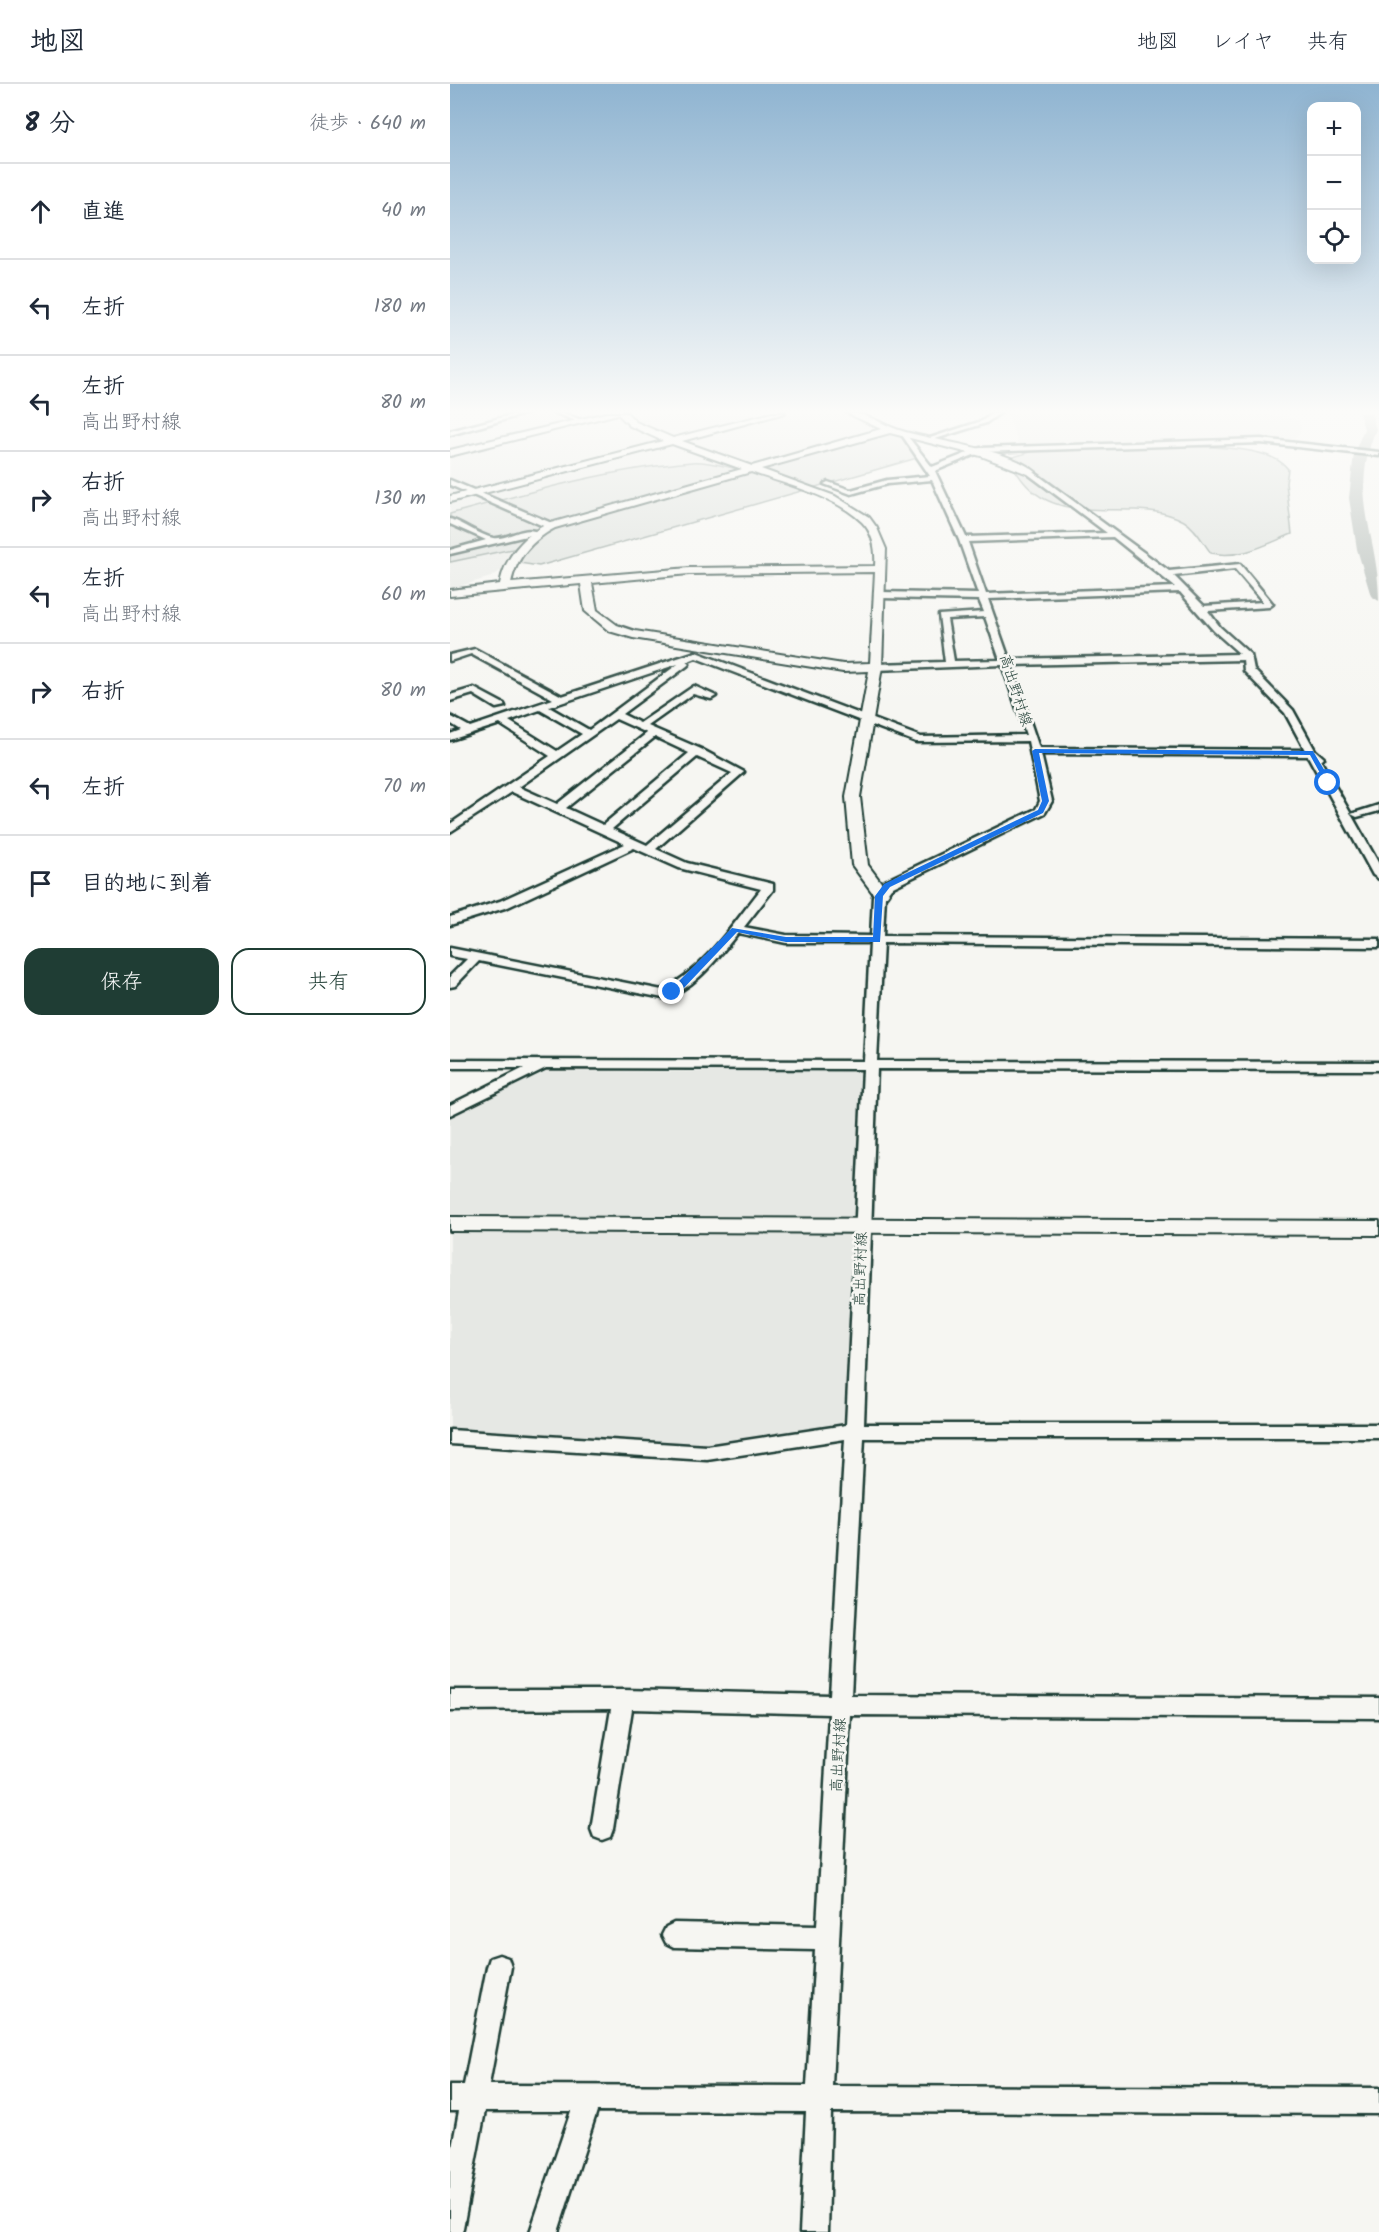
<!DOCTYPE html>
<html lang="ja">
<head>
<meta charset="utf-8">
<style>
	body { margin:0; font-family:Kalam,"Klee One",sans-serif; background:#f2f2f3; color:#1f2937 }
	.controls { position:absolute; right:18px; top:18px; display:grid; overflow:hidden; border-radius:12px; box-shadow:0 6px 24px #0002 }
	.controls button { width:54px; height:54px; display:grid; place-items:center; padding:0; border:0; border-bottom:2px solid #e0e1e3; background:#fff; color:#1f2937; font:30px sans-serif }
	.stop { position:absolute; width:18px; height:18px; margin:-14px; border:4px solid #1a73e8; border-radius:50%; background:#fff }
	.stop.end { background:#1a73e8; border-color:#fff; box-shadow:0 2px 6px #0008 }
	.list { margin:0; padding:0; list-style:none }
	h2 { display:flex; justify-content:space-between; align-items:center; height:78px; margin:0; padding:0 24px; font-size:26px }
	h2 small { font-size:20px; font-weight:400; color:#747a83 }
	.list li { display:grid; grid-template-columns:39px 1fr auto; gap:18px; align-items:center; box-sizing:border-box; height:96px; padding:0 24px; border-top:2px solid #e0e1e3 }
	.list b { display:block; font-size:22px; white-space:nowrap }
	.list p { margin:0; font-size:20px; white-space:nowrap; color:#747a83 }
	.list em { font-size:20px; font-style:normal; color:#747a83 }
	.actions { display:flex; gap:12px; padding:18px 24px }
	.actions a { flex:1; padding:14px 0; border:2px solid #1f3d34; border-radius:18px; text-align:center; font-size:21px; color:#1f3d34 }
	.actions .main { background:#1f3d34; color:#fff }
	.icon { flex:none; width:33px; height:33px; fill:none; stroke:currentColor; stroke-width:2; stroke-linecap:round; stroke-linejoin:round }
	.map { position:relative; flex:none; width:929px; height:2148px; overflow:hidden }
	header { display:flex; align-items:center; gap:36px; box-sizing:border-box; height:84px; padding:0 30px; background:#fff; border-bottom:2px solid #e0e1e3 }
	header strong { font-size:28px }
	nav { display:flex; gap:33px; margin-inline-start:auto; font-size:21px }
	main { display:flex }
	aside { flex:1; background:#fff }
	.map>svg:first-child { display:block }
	.built { fill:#e6e8e4 }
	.green { fill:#d6dbd6; stroke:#7a8c85; stroke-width:1.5 }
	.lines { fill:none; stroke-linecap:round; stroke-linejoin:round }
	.river { fill:#aab3ae; fill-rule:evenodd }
	.minor-casing { stroke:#1f3d34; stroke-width:5 }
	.tertiary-casing { stroke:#1f3d34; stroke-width:4 }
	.minor { fill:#f6f6f2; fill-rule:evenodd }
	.tertiary { fill:#f6f6f2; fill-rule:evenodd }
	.route { fill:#1a73e8 }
	.labels { text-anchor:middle; stroke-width:5; stroke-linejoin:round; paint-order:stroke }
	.street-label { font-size:15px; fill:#1f3d34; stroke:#f6f6f2 }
</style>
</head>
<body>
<header>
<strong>地図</strong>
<nav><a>地図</a><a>レイヤ</a><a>共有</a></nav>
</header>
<main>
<aside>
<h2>8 分<small>徒歩 · 640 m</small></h2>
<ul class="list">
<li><svg class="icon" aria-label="ahead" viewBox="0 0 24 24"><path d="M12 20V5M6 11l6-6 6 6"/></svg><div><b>直進</b></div><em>40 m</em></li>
<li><svg class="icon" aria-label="left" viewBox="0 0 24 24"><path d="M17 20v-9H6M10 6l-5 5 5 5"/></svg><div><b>左折</b></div><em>180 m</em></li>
<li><svg class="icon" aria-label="left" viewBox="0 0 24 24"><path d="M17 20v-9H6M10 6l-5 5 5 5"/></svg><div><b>左折</b><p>高出野村線</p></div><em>80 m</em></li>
<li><svg class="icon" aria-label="right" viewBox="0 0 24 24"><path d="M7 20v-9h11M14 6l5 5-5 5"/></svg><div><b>右折</b><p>高出野村線</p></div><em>130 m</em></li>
<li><svg class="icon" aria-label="left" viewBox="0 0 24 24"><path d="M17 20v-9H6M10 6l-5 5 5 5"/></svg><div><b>左折</b><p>高出野村線</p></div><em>60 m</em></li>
<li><svg class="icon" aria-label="right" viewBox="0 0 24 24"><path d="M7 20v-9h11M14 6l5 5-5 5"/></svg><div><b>右折</b></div><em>80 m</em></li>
<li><svg class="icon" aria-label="left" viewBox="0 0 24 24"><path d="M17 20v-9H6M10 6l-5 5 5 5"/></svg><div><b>左折</b></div><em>70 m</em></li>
<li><svg class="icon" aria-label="arrive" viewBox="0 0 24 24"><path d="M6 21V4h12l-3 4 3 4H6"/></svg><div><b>目的地に到着</b></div></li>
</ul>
<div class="actions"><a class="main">保存</a><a>共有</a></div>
</aside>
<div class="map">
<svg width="929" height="2148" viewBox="0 0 929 2148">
	<rect width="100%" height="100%" fill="#f6f6f2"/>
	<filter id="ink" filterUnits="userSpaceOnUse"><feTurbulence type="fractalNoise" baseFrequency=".0167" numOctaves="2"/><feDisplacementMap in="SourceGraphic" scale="12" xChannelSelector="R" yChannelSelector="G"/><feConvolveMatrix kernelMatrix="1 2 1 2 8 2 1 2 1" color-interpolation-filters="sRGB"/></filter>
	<g filter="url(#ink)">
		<g class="built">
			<path d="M92,329H162V331L398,329L455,355L467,374L89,482L59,477L55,484L41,493L0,505V343L14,347Z"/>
			<path d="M557,329H816L849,336L851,346L846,354L838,356L570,364Z"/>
			<path d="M97,987L412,988L406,1137L0,1134V1032Z"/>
			<path d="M0,1147L404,1149L393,1344L257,1361L0,1346Z"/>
		</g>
		<g class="green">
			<path d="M442,348L455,355L467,374L89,482L69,479L77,462L0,478V430C79,408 159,385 242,378C266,376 293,391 313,386V383Z"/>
			<path d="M739,362C765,364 821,362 838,385L836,399L842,450C815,461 791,475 761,469C753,459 746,444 734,437C685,410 613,447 573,397C566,388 563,384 563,373L591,365Z"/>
		</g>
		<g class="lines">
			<path class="river" d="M909,329H921L926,345C898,414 929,451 929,517L921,512L907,465L899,414L904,369L914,345Z"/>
			<g class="minor-casing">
				<g id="minor">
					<path d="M69,329H78L0,351V347Z"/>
					<path d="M105,329H113L134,337L129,338Z"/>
					<path d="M543,329H550L536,339L482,356L477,355L532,337Z"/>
					<path d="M455,349L482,383L530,364L811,355L929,368V372L811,359L531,368L485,387L516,453L657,449L578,390L581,386L719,487L790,480L823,520L819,523L758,527L770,543L801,571L804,586L843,626L865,666L874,674L871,677L929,780V795L923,791L858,672L591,670L602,717L595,729L441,804L435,812L433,852L929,855V863L433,859L427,977L929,978V986L427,985L414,1340H929V1354H414L401,1611L929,1614V1634L400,1631L382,2002L929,2004V2030L381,2028L378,2148H350L356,2028L147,2027L108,2148H80L121,2027H35L13,2144L12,2148H0V2074L9,2027H0V2001H14L37,1883L40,1874L49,1871L58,1874L61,1883L39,2001L357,2002L365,1866L224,1863L216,1859L212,1851L216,1843L224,1839L367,1842L379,1630L182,1625L163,1745L160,1753L152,1756L144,1753L141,1745L161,1625L0,1626V1606H173L380,1611L395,1355L257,1376L0,1360V1346L257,1362L396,1341L413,985L96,984L0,1031V1021L74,984H0V976L414,977L420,859H336L288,849C268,873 245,906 213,914L29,877L5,902L0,903V892L17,875L0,872V864L212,906C253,887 284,839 311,805L229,784L184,764L58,823L0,841V833L50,817L175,760L62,708L0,748V740L100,672L50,640L0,656V650L11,646L0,639V632L20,643L103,615L21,570L0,577V571L25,565L112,612L246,568L471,653L576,651L552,581L426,586L421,583L426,580L495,578L489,531L534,528L529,516L431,514L427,511L431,508L528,510L509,456L482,396L437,400L401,410L374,400L378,398L401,406L437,396L480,392L452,351ZM663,453L725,503L536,510L518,458ZM785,485L813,518L754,522L724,492ZM730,508L764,547L790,570L559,575L538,515ZM535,533L550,576L504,577L497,535ZM246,574L466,658L578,657L590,717L586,725L433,798L423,812L421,852L336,851L294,843L323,806V800L237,779L206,765L294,688L251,665L198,642L243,610L261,615L266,612L244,602L190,639L172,630L237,582L239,580L236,578ZM793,576L794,587L835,629L855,666L589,664L561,581ZM228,580L139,646L99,623ZM90,626L132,650L107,667L59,637ZM166,635L197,649L107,720L69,703ZM205,653L239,669L153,741L116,724ZM247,673L282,689L197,761L162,745Z"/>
					<path d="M0,396L104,440L105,442L98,444L0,401Z"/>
					<path d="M0,435C14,439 29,451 43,454C58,456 75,440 89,449L0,470V466L36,456L0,440Z"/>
					<path d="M24,604L54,620L55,622L46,624L23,610L0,617V611Z"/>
					<path d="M929,721V727L907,733L901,730Z"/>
				</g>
			</g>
			<g class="tertiary-casing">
				<g id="tertiary">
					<path d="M156,329H177L186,338L223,354L322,329H335L232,357L302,382L431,345L397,329C415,328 432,340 449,346C485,358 558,364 586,388L578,390L531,372L440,349L311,385L385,412L419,433L427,444L436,465L432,583L410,713L418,781L439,809L437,812H425L402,781L396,713L419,587L393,588L183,554L159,547L135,527L131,500L0,512V506L50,500C55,473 73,452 97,440L292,385L222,360L0,418V412L213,357L180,342L168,330L0,372V366ZM301,388C337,401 384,411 412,438C424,450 426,467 425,482L239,484L61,499C66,474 82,456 105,444ZM425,488L420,579L393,580L185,547L167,541L147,526L142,499L239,490Z"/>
					<path d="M0,1133L929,1137V1151L0,1147Z"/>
				</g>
			</g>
			<use href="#minor" class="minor"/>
			<use href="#tertiary" class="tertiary"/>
		</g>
	</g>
	<linearGradient id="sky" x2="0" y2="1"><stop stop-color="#8fb4d1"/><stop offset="0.52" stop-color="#fbfbf9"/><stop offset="1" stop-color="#fbfbf9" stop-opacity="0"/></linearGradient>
	<rect width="929" height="629" fill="url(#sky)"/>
	<path class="route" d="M585,665L863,667L882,699L876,700L860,671L589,669L599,717L593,729L440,803L433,812L430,858H336L287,848L231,907L222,911L218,908L282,844L336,853H423L425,812L434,800L588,726L592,717L582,667Z"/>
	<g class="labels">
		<g class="street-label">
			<text transform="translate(566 606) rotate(72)" y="5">高出野村線</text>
			<text transform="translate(410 1185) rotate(-88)" y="5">高出野村線</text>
			<text transform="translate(388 1671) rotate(-87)" y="5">高出野村線</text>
		</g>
	</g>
</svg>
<div class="controls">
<button>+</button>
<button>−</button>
<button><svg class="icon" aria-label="locate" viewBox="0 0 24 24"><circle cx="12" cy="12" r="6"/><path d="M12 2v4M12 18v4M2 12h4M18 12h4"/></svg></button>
</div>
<div class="stop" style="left:878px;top:699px"></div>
<div class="stop end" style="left:222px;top:908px"></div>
</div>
</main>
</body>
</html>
